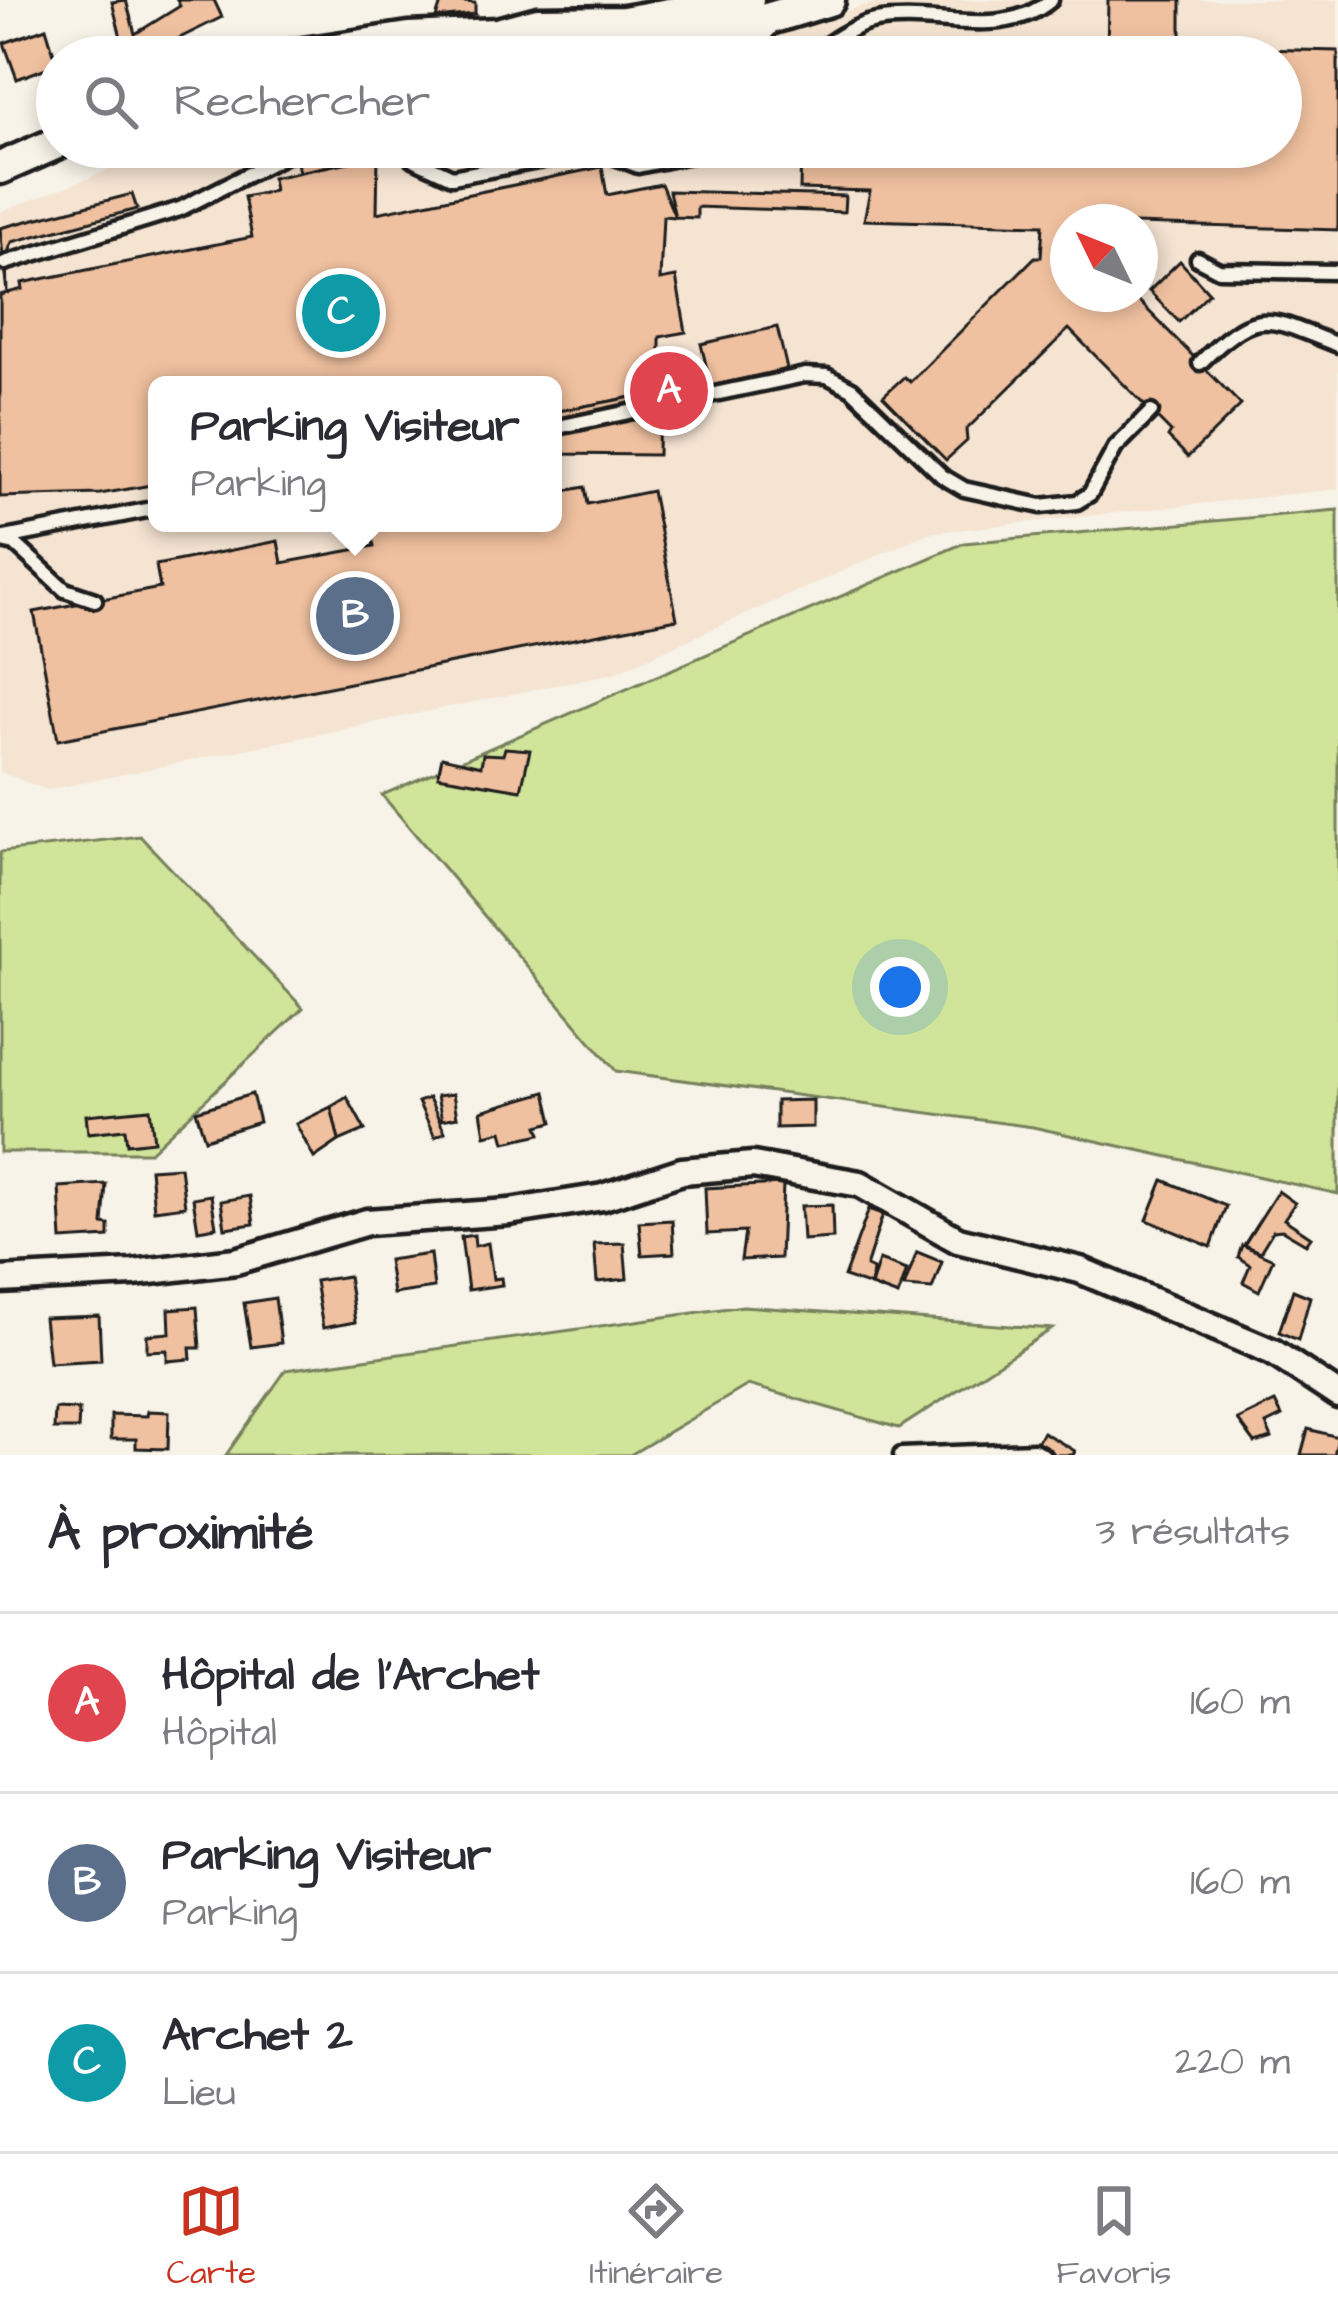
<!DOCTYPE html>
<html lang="fr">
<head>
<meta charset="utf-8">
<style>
	body { margin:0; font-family:"Architects Daughter",sans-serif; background:#f7f7f7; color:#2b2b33 }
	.compass { position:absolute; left:1050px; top:204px; width:108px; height:108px; border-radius:50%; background:#fff; box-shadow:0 6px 18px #0003; rotate:313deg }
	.you { position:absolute; left:900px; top:987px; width:42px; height:42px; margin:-30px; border:9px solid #fff; border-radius:50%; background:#1a73e8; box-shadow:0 0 0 18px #1a73e833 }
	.badge { display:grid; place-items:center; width:78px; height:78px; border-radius:50%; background:#c8321e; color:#fff; font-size:39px; font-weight:700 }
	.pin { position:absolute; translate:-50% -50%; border:6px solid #fff; box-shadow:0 3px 12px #0006 }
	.popup { position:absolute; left:148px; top:376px; width:414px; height:156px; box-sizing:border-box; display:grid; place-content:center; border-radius:18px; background:#fff; filter:drop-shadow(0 3px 9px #0005); font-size:39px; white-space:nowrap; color:#7c7c81 }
	.popup b { font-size:45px; color:#2b2b33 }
	.popup::after { content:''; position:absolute; left:50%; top:100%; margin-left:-24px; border:24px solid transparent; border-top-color:#fff }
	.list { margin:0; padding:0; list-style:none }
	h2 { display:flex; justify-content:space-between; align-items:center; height:156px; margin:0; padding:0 48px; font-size:51px }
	h2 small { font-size:39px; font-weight:400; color:#7c7c81 }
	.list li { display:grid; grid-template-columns:78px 1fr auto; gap:36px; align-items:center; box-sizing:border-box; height:180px; padding:0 48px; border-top:3px solid #e1e1e2 }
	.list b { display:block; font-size:45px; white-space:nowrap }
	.list p { margin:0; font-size:39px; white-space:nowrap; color:#7c7c81 }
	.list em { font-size:39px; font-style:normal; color:#7c7c81 }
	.icon { flex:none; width:66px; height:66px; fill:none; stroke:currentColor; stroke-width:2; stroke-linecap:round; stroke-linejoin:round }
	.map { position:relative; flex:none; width:1338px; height:1455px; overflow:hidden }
	.search { position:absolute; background:#fff; box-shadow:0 6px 18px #0003; left:36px; right:36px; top:36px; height:132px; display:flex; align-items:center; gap:30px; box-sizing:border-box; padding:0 42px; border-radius:66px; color:#7c7c81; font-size:45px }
	.sheet { height:696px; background:#fff }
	nav { display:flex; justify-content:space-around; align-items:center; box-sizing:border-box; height:168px; border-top:3px solid #e1e1e2; background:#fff; font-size:33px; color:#7c7c81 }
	nav a { display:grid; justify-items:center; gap:6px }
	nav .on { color:#c8321e }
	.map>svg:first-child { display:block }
	.built { fill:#f5e4d2; fill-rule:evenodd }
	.green { fill:#d1e59a; stroke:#76805b; stroke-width:3 }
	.building { fill:#f0c1a0; stroke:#1c1c1c; stroke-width:3 }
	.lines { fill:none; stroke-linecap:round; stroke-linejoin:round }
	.service-casing { stroke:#1c1c1c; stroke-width:21 }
	.minor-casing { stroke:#1c1c1c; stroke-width:33 }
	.tertiary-casing { stroke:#1c1c1c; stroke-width:39 }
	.service { stroke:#f7f3e8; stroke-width:12 }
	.minor { stroke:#f7f3e8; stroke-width:24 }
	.tertiary { stroke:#f7f3e8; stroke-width:30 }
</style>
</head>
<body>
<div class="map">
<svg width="1338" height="1455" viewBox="0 0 1338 1455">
	<rect width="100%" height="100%" fill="#f7f3e8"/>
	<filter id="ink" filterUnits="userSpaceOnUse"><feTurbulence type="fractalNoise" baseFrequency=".00833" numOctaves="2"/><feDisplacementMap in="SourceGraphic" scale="24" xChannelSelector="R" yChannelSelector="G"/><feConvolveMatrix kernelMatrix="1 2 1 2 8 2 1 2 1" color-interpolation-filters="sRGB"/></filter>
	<g filter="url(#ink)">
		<path class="built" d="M884,0H1338V489L928,533L614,673L47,790L0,772V212L169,147H1281V57H688ZM1068,222H1140V294H1068ZM157,385H553V523H157Z"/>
		<g class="green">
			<path d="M1338,510V1194L1033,1127L616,1071L382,795L964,543Z"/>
			<path d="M140,836L303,1008L150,1152H0V852Z"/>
			<path d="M743,1306L1052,1329L899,1428L748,1385L630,1455H226L286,1370Z"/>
		</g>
		<g class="building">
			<path d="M126,0L135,34L180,6L177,0H214L222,17L141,57H126L112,2Z"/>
			<path d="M442,0L475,3V14L436,18Z"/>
			<path d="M1108,0H1181V47L1338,51V230L1068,222V294H1132L1241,405L1188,457L1168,437L1171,432L1069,329L966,430L967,441L946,460L883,396L904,377L910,382L1035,257H1041L1043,225L864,220L870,191L800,189L801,147H1281V57H1107Z"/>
			<path d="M46,28L57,64L17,79L4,43Z"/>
			<path d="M868,49L1031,53V57H868Z"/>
			<path d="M294,147H378V156L299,172Z"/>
			<path d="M378,156L377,213L602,167L607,195L661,184L675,217L663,216L660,280L676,277L686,332L660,337V377L685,374L686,387L553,412V385H157V484L100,494L0,497V295L23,289L22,283L252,237L244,197L274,191L272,178Z"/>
			<path d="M669,191L845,196L844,212L697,207V218L675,217Z"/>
			<path d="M132,194L137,209L12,242L6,258L7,293L0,228Z"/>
			<path d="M1180,261L1209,293L1179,322L1149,291Z"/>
			<path d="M777,327L787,369L711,386L701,344Z"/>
			<path d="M659,392L658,455L553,454V412Z"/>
			<path d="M585,487L588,504L652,491L677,619L58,740L34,612L160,588L156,565L278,541L282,563L374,546L370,528L398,523H553V493Z"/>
			<path d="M505,748L530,750L521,790L438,776L442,757L481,766L483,754L503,755Z"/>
			<path d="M546,1092L553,1122L538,1126L541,1134L505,1142L502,1131L485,1135L481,1111Z"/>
			<path d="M252,1094L259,1122L205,1139L196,1111Z"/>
			<path d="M453,1094L457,1117L442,1120L437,1096Z"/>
			<path d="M347,1097L365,1130L339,1141L331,1107Z"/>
			<path d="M429,1098L445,1132L435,1137L418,1102Z"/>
			<path d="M813,1100V1127L776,1128V1101Z"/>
			<path d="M331,1107L339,1141L314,1158L296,1124Z"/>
			<path d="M150,1109L154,1141L127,1144L125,1129L88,1133L86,1115Z"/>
			<path d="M180,1167L185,1206L154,1210L150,1169Z"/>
			<path d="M1163,1180L1226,1206L1211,1247L1147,1220Z"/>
			<path d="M106,1184L103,1224L109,1225V1237L62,1240L59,1187Z"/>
			<path d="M783,1184L780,1258L741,1260L745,1232L707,1234L705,1188Z"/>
			<path d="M1278,1191L1295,1203L1284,1219L1311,1237L1306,1244L1282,1230L1273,1231L1260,1252L1244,1245Z"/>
			<path d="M211,1195L216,1227L198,1230L193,1198Z"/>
			<path d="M250,1196L254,1224L225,1228L221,1201Z"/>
			<path d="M832,1205L833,1238L803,1240L801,1206Z"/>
			<path d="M869,1209L883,1214L866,1267L873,1270L871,1286L844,1277Z"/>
			<path d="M672,1220L674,1253L642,1255L639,1222Z"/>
			<path d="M474,1235L475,1246L488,1243L493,1279L501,1278L502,1285L468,1290L461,1237Z"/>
			<path d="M624,1243L627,1279L597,1282L594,1244Z"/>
			<path d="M1242,1245L1273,1259L1259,1291L1243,1282L1250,1265L1238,1257Z"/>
			<path d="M917,1252L942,1262L932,1289L904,1287Z"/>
			<path d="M430,1254L434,1288L393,1294L388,1260Z"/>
			<path d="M879,1260L907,1270L898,1296L871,1286Z"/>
			<path d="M348,1276L355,1322L323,1328L315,1281Z"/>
			<path d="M1293,1290L1310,1297L1298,1340L1279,1332Z"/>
			<path d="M275,1298L281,1343L251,1347L244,1303Z"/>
			<path d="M197,1307L200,1348H190L191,1359L167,1361V1350L147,1351V1335L170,1333L169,1309Z"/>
			<path d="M99,1316L101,1360L49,1363L44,1318Z"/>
			<path d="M1275,1402L1282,1416L1266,1424L1272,1438L1255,1443L1238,1420Z"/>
			<path d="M55,1409L79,1410L78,1429H54Z"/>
			<path d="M148,1411L169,1412L168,1449L136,1448V1439H111V1415L147,1416Z"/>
			<path d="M1308,1429L1338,1437L1334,1455H1301Z"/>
			<path d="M1043,1432L1075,1451L1073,1455H1056L1036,1443Z"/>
		</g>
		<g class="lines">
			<g class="service-casing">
				<g id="service">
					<path d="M743,57L775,24"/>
					<path d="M810,57C829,43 853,25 876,21C935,11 1002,41 1051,0"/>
					<path d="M406,147L411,158L452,177L597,150L638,166L729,147"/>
					<path d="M1198,259L1219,270L1338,272"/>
					<path d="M5,263L180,209L302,147"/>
					<path d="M1200,363C1259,305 1265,317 1338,345"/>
					<path d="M553,428L805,375L827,376L852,389L942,476L964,489L1041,506L1077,502L1090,494L1115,448L1151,412"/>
					<path d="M0,539L157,508"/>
					<path d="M1,541L15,544L65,590L95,600"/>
					<path d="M901,1455L1034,1450L1043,1455"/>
				</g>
			</g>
			<g class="minor-casing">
				<path id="minor" d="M0,1280L133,1273L236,1261L367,1222L509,1212L603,1197L682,1171L753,1165L860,1184L958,1240L1080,1270L1273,1352L1338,1395"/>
			</g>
			<g class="tertiary-casing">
				<g id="tertiary">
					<path d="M501,35C617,65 718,35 829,0"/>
					<path d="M284,57L409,38L497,34L538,23L624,22L748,0"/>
					<path d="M0,168L57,143"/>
				</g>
			</g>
			<use href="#service" class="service"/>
			<use href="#minor" class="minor"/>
			<use href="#tertiary" class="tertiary"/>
		</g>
	</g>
</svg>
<svg class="compass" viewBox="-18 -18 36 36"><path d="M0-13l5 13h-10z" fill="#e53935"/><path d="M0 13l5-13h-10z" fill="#7c7c81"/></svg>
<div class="you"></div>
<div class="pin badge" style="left:669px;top:391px;background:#e0444e">A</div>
<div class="pin badge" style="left:355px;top:616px;background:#5c6f8a">B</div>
<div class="popup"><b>Parking Visiteur</b>Parking</div>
<div class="pin badge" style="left:341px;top:313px;background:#0f9aa8">C</div>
<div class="search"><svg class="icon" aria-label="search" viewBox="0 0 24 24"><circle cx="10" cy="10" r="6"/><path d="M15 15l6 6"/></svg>Rechercher</div>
</div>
<section class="sheet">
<h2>À proximité<small>3 résultats</small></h2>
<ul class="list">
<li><span class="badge" style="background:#e0444e">A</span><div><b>Hôpital de l'Archet</b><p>Hôpital</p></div><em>160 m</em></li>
<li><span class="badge" style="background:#5c6f8a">B</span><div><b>Parking Visiteur</b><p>Parking</p></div><em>160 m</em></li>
<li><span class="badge" style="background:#0f9aa8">C</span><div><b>Archet 2</b><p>Lieu</p></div><em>220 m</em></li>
</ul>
</section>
<nav>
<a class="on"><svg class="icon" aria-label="map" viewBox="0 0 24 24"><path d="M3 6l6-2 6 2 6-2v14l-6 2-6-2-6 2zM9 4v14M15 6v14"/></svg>Carte</a>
<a><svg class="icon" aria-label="directions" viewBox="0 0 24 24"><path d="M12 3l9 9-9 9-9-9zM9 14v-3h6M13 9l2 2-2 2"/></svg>Itinéraire</a>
<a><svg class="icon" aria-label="saved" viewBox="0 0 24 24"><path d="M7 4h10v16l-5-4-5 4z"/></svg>Favoris</a>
</nav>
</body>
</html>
